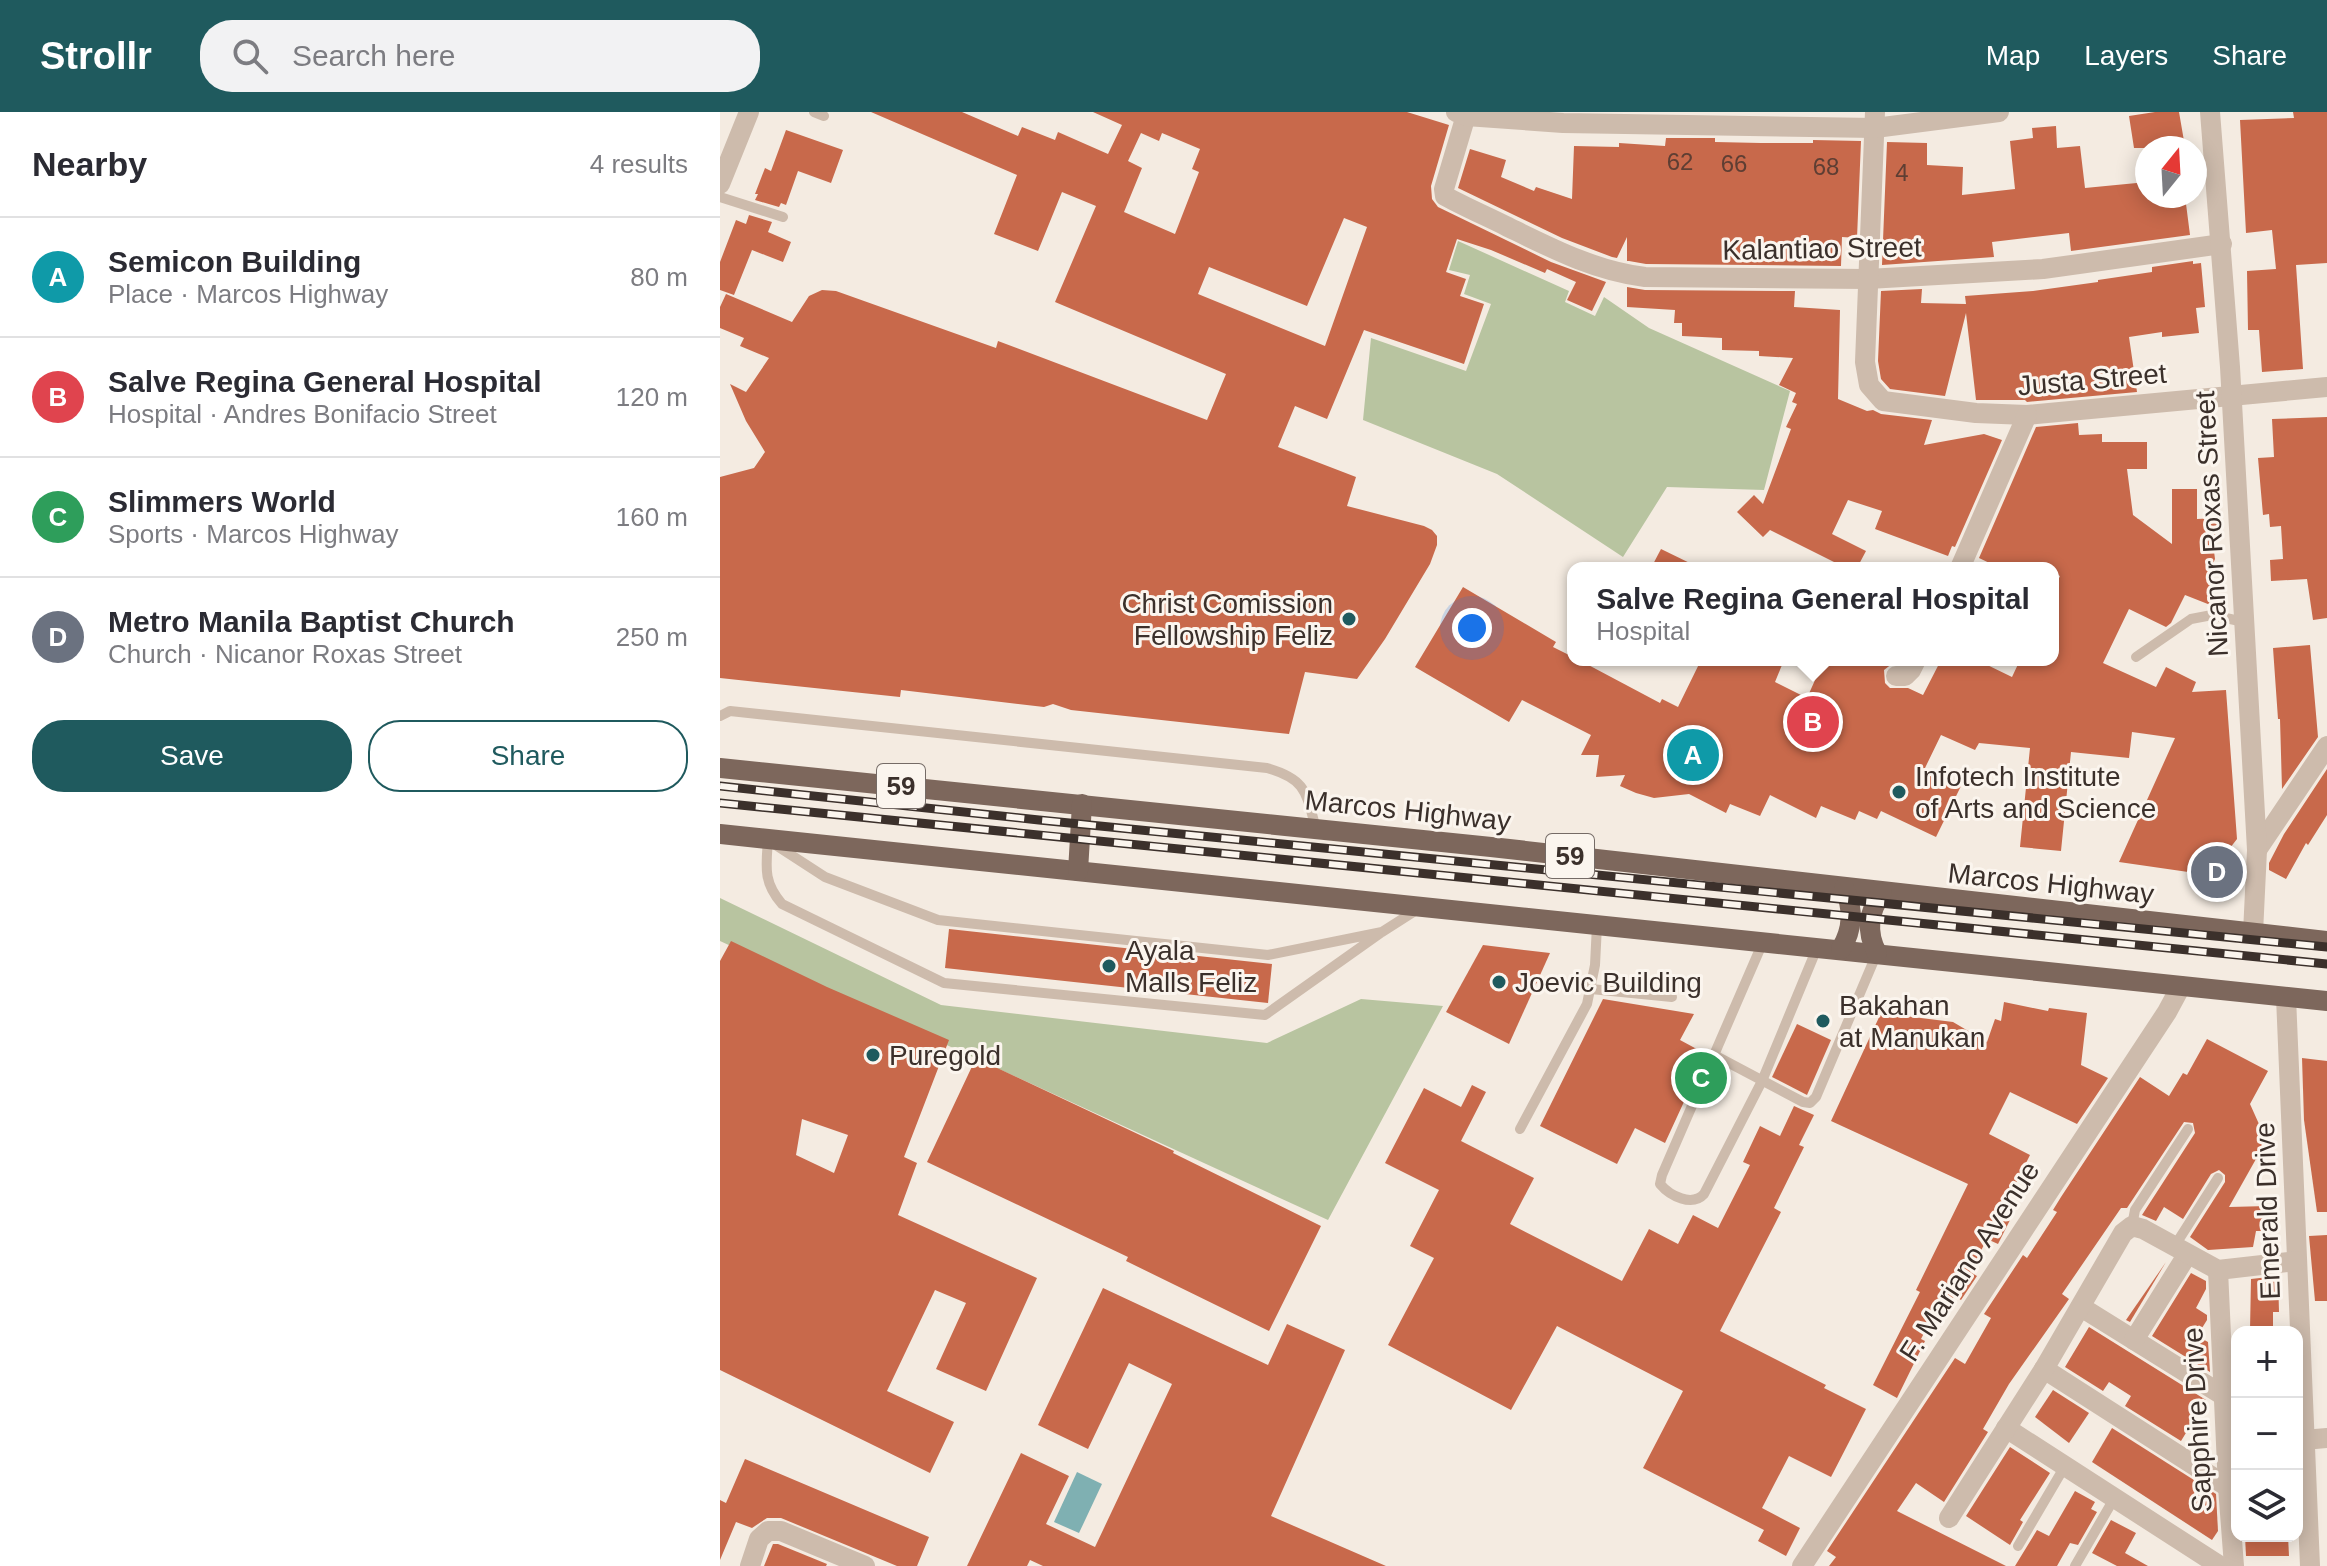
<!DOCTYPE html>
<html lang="en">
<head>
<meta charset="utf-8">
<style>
	body { margin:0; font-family:Arial,sans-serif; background:#f2f2f3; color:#2b2b33 }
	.controls { position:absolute; right:24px; bottom:24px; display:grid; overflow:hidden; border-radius:16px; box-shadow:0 4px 20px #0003 }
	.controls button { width:72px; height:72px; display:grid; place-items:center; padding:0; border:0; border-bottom:2px solid #e1e1e2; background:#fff; color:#2b2b33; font:40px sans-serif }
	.compass { position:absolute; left:1415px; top:24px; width:72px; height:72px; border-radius:50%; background:#fff; box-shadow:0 4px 20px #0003; rotate:18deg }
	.you { position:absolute; left:752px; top:516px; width:28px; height:28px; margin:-20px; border:6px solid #fff; border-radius:50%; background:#1a73e8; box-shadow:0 0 0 12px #1a73e833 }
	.badge { display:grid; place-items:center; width:52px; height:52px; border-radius:50%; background:#1f5a5e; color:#fff; font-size:26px; font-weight:700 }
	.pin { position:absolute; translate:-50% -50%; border:4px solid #fff; box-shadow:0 2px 8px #0006 }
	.popup { position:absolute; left:847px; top:450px; width:492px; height:104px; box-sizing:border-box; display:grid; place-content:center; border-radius:16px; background:#fff; filter:drop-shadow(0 2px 6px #0005); font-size:26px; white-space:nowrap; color:#7c7c81 }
	.popup b { font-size:30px; color:#2b2b33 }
	.popup::after { content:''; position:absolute; left:50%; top:100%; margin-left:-16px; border:16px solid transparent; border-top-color:#fff }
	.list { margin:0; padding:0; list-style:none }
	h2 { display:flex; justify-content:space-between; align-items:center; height:104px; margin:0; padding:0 32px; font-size:34px }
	h2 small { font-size:26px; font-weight:400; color:#7c7c81 }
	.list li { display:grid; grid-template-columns:52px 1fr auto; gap:24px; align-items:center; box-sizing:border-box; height:120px; padding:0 32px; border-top:2px solid #e1e1e2 }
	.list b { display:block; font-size:30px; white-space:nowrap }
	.list p { margin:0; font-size:26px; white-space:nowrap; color:#7c7c81 }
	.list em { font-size:26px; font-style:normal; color:#7c7c81 }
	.actions { display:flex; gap:16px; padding:24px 32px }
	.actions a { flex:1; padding:18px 0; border:2px solid #1f5a5e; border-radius:32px; text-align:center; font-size:28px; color:#1f5a5e }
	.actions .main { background:#1f5a5e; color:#fff }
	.icon { flex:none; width:44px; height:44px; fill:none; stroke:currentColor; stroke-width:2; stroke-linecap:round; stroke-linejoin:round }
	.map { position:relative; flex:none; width:1607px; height:1454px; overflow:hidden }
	header { display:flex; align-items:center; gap:48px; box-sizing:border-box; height:112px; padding:0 40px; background:#1f5a5e; color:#fff }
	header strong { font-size:38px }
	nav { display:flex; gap:44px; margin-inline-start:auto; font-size:28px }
	.search { width:560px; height:72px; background:#f2f2f3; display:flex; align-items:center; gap:20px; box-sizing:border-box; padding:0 28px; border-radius:32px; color:#7c7c81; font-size:30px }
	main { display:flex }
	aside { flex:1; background:#fff }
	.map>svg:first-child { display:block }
	.green { fill:#b8c4a0 }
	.water { fill:#7fb0b2 }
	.building { fill:#c8694b; fill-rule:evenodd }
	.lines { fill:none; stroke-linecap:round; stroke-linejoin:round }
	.service { stroke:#cdbbac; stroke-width:10 }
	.minor { stroke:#cdbbac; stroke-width:20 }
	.tertiary { stroke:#cdbbac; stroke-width:20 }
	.primary { stroke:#7d675c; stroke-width:20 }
	.rail-casing { stroke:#3b302b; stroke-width:9 }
	.rail { stroke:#fbf5ee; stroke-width:6; stroke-dasharray:18; stroke-linecap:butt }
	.poi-dot { fill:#1f5a5e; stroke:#fbf5ee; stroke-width:3 }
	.labels { text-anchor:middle; stroke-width:6; stroke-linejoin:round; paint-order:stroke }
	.number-label { font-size:24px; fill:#5e3e33 }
	.shield { fill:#fbf5ee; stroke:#756b66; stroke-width:2 }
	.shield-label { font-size:26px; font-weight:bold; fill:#3b302b }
	.street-label { font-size:28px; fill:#3b302b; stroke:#fbf5ee }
	.poi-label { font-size:28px; fill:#3b302b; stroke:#fbf5ee; text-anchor:start }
</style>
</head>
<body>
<header>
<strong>Strollr</strong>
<div class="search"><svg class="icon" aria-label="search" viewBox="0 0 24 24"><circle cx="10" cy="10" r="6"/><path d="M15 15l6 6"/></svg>Search here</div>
<nav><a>Map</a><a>Layers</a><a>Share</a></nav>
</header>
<main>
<aside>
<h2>Nearby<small>4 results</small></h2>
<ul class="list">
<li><span class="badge" style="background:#0f9aa8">A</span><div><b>Semicon Building</b><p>Place · Marcos Highway</p></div><em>80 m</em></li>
<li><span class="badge" style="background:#e0444e">B</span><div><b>Salve Regina General Hospital</b><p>Hospital · Andres Bonifacio Street</p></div><em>120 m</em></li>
<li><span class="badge" style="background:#2e9e5b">C</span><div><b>Slimmers World</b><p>Sports · Marcos Highway</p></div><em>160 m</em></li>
<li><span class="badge" style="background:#6b7280">D</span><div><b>Metro Manila Baptist Church</b><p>Church · Nicanor Roxas Street</p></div><em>250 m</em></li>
</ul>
<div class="actions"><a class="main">Save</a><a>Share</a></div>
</aside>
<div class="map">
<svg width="1607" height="1454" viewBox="0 0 1607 1454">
	<rect width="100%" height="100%" fill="#f4ebe1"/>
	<g class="green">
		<path d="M738,129L849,179L845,190L875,204L884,185L929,216L1070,279L1044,378L947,375L903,445L777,362L643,308L651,226L746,259L771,192L744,182L750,163L729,158Z"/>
		<path d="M0,786L221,893L547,931L641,887L723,894L608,1108L0,829Z"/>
	</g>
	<path class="water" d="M357,1360L382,1372L359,1421L334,1410Z"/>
	<g class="building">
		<path d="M151,0H242L298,24L302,15L335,28L338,20L388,42L402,13L373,0H687L729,13L711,74L712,87L718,95L831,150L886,170L872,199L847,188L856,170L827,157L825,161L771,138L737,127L726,160L746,167L740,184L764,192L744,252L644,218L607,307L575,294L558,335L636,365L627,394L704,414L712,418L717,424V433L710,452L665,527L637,567L585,560L569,622L351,598L333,592L324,595L181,578L180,585L0,566V365L34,356L45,340L26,309L10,272L26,280L49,246L20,234L24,226L0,216V195L6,182L72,210L89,184L102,178L116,179L276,236L278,229L487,308L506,262L335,190L376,94L342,80L318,139L274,122L297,63ZM421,21L439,29L442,21L480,37L472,57L479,60L455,122L404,100L422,56L408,49ZM624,106L647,115L605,234L478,182L489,155L587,194Z"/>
		<path d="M1435,0H1459L1464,29L1460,30L1461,36H1414L1409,4Z"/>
		<path d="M1573,0H1607V151L1576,153L1583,257L1542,260L1539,218H1528L1527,159L1556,157L1552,118L1526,121L1520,8L1574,6Z"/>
		<path d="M1336,14L1337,36L1360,34L1365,76L1427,70V84H1465L1470,123L1351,139L1349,121L1272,130L1274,145L1162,153L1167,30L1207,31V53L1243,55L1242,83L1295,77L1290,29L1313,26L1312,16Z"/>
		<path d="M66,18L123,38L111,71L78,59L66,93L61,91L59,95L35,88L38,82H35L45,56L51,59Z"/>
		<path d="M946,26H995V30L1041,31H1093V28L1141,29L1137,126L1122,125L1121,154L926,152L909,149H907V125L897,146L892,145L842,126L738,76L750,37L786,48L781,65L814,79L816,75L852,87L854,34L899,35V31L945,34Z"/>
		<path d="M29,103L52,110L48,120L71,130L63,150L32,138L14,183L0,178V150L16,108L26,112Z"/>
		<path d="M1473,149V152L1481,151L1485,195L1476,196L1479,221L1442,225V220L1409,225L1417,280L1307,290L1305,288H1256L1246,201L1225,284L1170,277L1161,267L1158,249L1161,179L1202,177L1201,191L1246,192L1245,184L1313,179L1378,170V168L1432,160V155Z"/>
		<path d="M907,175L925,178L1075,179L1074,195L1120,198L1118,287L1147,299L1153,298L1161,302L1212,308L1204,333L1264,322L1282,328L1235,435L1232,434L1228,444L1155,417L1162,399L1128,388L1112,422L1146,439L1137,456H1126L1050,418L1043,425L1017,400L1034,383L1043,392L1071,317L1066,315L1077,292L1072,290L1076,281L1059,273L1073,246L1039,244V239L1002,238V226L962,224V211H954L955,198L907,195Z"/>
		<path d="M1607,305V506L1593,508L1587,467L1551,469L1550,448L1563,447L1561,414L1550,415L1549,402L1543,403L1538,346L1554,345L1552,307Z"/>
		<path d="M1358,311L1359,323L1382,322V330H1427V357H1407L1413,403L1452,432V377H1477V407L1497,406V424H1492L1495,447L1487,465L1498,496L1465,483L1451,511L1446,515L1409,497L1383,551L1436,575L1446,555L1476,570L1472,580L1506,578L1517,727L1489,763L1399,750L1455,626L1412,620L1409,646L1351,640L1341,739L1300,735L1310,636L1259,631L1255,638L1221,623L1205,656L1241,674L1216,725L1161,699L1157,707L1139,699L1135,708L1101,694L1096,706L1050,683L1040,704L1010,692L1006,701L969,682L934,686L916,681L900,674L905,663L876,665L879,643H861L871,623L802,588L789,610L695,555L743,475L836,530L833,535L853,545V548H859L940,591L942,587L958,595L981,548H1064L1055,570L1087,586L1104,548H1177L1164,558L1165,571L1170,576H1188L1203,583L1221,548H1257L1292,565L1300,548H1333V479L1340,464L1333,461V456H1280L1259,446L1316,315Z"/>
		<path d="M941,437L980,456H931Z"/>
		<path d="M1590,533L1598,625L1562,677L1560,607H1558L1553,536Z"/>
		<path d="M1607,657V703L1588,733L1586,731L1566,767L1549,758V751L1564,722Z"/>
		<path d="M229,817L552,852L548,891L225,856Z"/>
		<path d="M11,829L107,875L229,928L184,1045L197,1051L178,1103L317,1166L266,1279L216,1257L246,1191L215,1178L167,1279L234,1310L210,1361L0,1258V849ZM82,1007L128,1023L114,1061L76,1043Z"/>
		<path d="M763,833L830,841L789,932L726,900Z"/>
		<path d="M883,887L974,902L960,928L986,942L945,1031L915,1016L897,1052L820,1014Z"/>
		<path d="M1284,890L1328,899L1329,896L1367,901L1361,953L1388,966L1357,1012L1290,980L1269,1022L1310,1043L1283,1097L1293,1102L1278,1132L1267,1127L1250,1160L1257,1164L1241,1188L1234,1184L1229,1194L1220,1190L1201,1227L1205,1229L1177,1286L1153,1273L1200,1180L1196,1178L1248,1072L1111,1009L1161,901L1233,910L1267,930L1275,907L1281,909Z"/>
		<path d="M1077,912L1111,928L1087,983L1052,965Z"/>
		<path d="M1487,927L1548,959L1530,992L1543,1021L1540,1049L1536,1047L1509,1095L1548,1094L1545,1119H1536L1533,1135L1488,1138L1470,1125L1505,1070V1063L1499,1058L1491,1062L1463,1107L1444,1095L1436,1109L1422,1103L1475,1021L1473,1011L1464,1010L1407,1096H1401L1342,1182L1349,1187L1289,1272L1263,1317L1268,1320L1224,1390L1196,1371L1177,1399L1286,1454H1109L1116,1445L1107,1439L1235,1246L1245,1252L1271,1206L1264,1202L1303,1143L1307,1146L1337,1100L1333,1098L1341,1085L1420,965L1449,984L1463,961L1467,963Z"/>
		<path d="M256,946L454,1039L453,1041L601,1114L549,1219L406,1149L408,1145L207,1050Z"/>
		<path d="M1582,946L1607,949V1100H1597L1584,1008Z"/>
		<path d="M752,973L766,980L741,1029L814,1066L790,1112L902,1169L929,1117L958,1132L973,1103L998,1116L1030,1053L1023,1050L1040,1014L1060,1024L1074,994L1094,1003L1079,1033L1084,1035L1054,1096L1061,1100L1000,1219L1106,1273L1104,1276L1146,1297L1111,1365L1069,1344L1042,1396L1080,1416L1066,1444L1038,1429L1044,1418L923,1356L963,1279L837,1214L791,1298L668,1233L714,1146L690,1134L719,1078L665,1051L704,976L741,995Z"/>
		<path d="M1607,1123V1189H1595L1589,1124Z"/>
		<path d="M1446,1150L1410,1210L1406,1208Z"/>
		<path d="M1471,1161L1486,1169V1177L1476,1196L1487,1203V1208L1477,1224L1488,1230L1490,1260L1432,1224Z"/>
		<path d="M1558,1164L1559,1200H1553V1219L1530,1218L1531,1167Z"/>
		<path d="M383,1176L548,1253L567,1212L625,1238L551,1404L666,1454H323L310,1448L307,1454H247L301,1341L349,1364L326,1412L375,1435L452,1272L409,1251L368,1337L318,1313Z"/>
		<path d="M1369,1215L1486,1288L1461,1329L1405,1294L1411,1284L1389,1270L1383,1279L1345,1255Z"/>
		<path d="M1333,1278L1369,1301L1349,1331L1315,1305Z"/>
		<path d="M1392,1316L1496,1382L1498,1419L1492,1428L1372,1350Z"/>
		<path d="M1290,1335L1330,1361L1300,1408L1303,1410L1290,1433L1246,1404Z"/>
		<path d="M25,1347L209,1425L197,1454H177L61,1406H47L32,1416L16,1410L0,1448V1388L6,1391Z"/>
		<path d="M1355,1379L1375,1390L1371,1397L1377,1400L1358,1433L1350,1431L1337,1454H1295L1317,1418L1329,1424Z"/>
		<path d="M1391,1408L1416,1421L1405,1441L1428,1454H1397L1372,1441Z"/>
		<path d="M1525,1424H1568L1569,1444H1526Z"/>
		<path d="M53,1432H58L107,1452L106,1454H44Z"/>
	</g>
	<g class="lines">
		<g class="service">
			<path d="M94,0L104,4"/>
			<path d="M0,85L63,105"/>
			<path d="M1416,545L1471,507L1492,503L1524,510"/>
			<path d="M0,604L10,599L547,656C586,667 586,680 596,717"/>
			<path d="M662,820L545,903L224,871L62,792C43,770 46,755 48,728L105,765L218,808L548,843L662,820L698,797"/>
			<path d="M1043,830L942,1063L940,1072C950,1084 972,1095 984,1082L1042,969L1097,836"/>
			<path d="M871,877L952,885"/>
			<path d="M994,943L1083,990L1090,991L1096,985L1157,841"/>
			<path d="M800,1017L867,892L875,853L877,813"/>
			<path d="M1412,1114L1415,1098L1468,1017"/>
			<path d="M1454,1135L1498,1066"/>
			<path d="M1298,1434L1345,1354"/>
			<path d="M1355,1454L1395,1385"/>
		</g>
		<g class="minor">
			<path d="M747,0L724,77L725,84C745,95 766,104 786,114C831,136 875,159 925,165L1148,167L1323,157L1502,132"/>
			<path d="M1155,0L1145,250L1149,273L1163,289L1256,301L1307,303L1607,275"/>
			<path d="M1240,456L1307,303"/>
			<path d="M1176,564H1185L1191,558L1196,548"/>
			<path d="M1537,738L1607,634"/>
			<path d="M1566,885L1590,1454"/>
			<path d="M1498,1158L1508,1375L1514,1454"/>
			<path d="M1361,1195L1504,1284"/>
			<path d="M1414,1228L1467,1143"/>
			<path d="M1324,1257L1508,1375"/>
			<path d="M1286,1316L1500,1454"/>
			<path d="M1584,1328L1607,1326"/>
			<path d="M1229,1406L1324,1257L1403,1121L1412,1114L1423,1117L1498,1158L1577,1149"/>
			<path d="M30,1454L39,1427L48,1419H61L145,1454"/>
		</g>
		<g class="tertiary">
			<path d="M736,0L746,4L843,11L1155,16L1279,0"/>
			<path d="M1490,0L1510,255L1537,738L1533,821"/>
			<path d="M0,72L29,0"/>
			<path d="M1082,1454L1447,900L1461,874"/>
		</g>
		<g class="primary">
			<path d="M0,656L771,735L1607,829"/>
			<path d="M0,722L1607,889"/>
			<path d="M358,759L362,692"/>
			<path d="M1121,837C1133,817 1134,797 1124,776"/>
			<path d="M1157,841C1146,820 1148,800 1162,781"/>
		</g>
		<g class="rail-casing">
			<g id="rail">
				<path d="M0,674L319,708L1607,835"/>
				<path d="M0,691L1607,852"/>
			</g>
		</g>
		<use href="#rail" class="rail"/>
	</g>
	<g class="poi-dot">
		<circle cx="629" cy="507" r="8"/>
		<circle cx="1179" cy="680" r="8"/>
		<circle cx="389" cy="854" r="8"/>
		<circle cx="779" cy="870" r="8"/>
		<circle cx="1103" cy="909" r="8"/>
		<circle cx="153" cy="943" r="8"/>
	</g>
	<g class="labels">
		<g class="number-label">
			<text x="960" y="58">62</text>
			<text x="1014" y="60">66</text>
			<text x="1106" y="63">68</text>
			<text x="1182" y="69">4</text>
		</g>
		<g class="shield">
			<rect x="157" y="652" width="48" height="44" rx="6"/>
			<rect x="826" y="722" width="48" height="44" rx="6"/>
		</g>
		<g class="shield-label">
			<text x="181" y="683">59</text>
			<text x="850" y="753">59</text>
		</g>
		<g class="street-label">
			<text transform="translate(1102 136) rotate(-1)" y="10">Kalantiao Street</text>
			<text transform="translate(1372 267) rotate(-5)" y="10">Justa Street</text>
			<text transform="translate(1491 412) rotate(-93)" y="10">Nicanor Roxas Street</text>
			<text transform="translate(688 698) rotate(6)" y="10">Marcos Highway</text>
			<text transform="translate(1331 771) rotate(6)" y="10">Marcos Highway</text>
			<text transform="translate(1547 1099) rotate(-92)" y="10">Emerald Drive</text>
			<text transform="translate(1249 1149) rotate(-57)" y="10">F. Mariano Avenue</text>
			<text transform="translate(1477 1308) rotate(-93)" y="10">Sapphire Drive</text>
		</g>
		<g class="poi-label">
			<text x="613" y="501" text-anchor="end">Christ Comission<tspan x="613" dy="32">Fellowship Feliz</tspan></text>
			<text x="1195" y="674">Infotech Institute<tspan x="1195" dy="32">of Arts and Science</tspan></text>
			<text x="405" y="848">Ayala<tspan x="405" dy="32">Malls Feliz</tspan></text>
			<text x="795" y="880">Joevic Building</text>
			<text x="1119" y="903">Bakahan<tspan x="1119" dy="32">at Manukan</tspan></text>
			<text x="169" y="953">Puregold</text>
		</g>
	</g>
</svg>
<div class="controls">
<button>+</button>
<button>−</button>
<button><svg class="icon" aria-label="layers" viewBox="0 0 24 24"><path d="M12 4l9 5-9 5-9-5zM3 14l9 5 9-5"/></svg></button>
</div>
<svg class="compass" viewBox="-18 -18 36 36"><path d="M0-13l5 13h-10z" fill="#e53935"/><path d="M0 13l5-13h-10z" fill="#7c7c81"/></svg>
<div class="you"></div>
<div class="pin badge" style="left:973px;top:643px;background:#0f9aa8">A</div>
<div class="pin badge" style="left:1093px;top:610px;background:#e0444e">B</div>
<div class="popup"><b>Salve Regina General Hospital</b>Hospital</div>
<div class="pin badge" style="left:981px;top:966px;background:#2e9e5b">C</div>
<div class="pin badge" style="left:1497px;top:760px;background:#6b7280">D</div>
</div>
</main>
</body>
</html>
